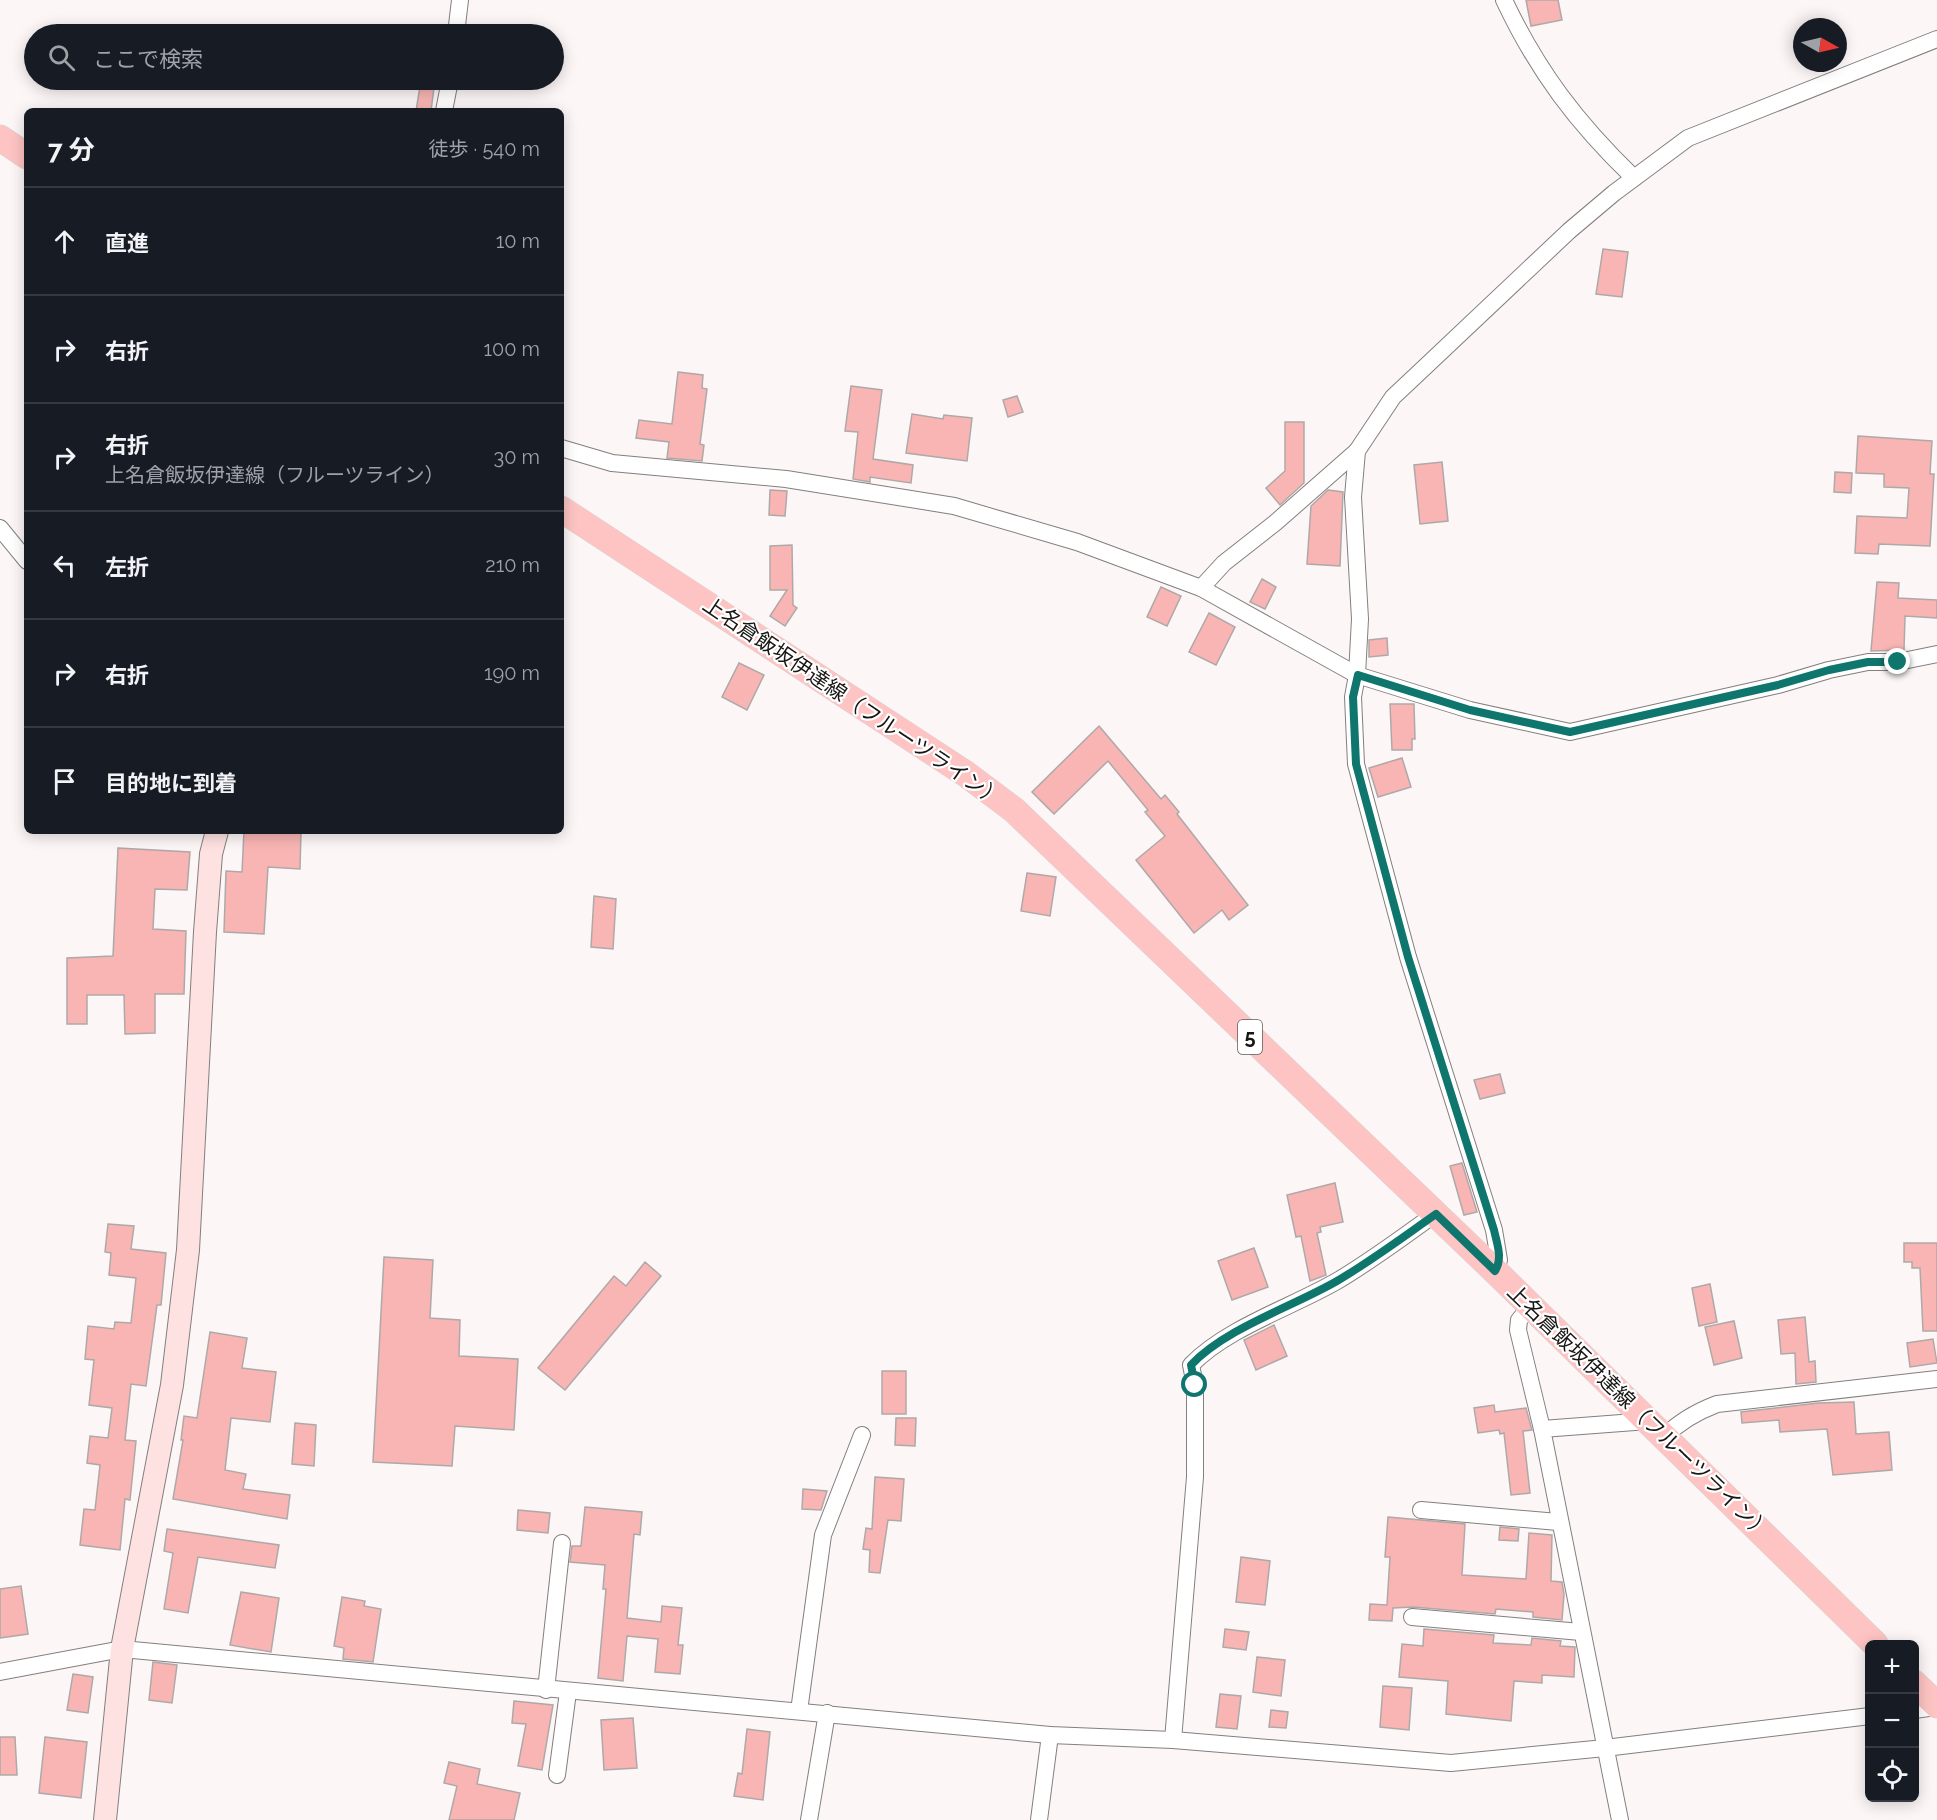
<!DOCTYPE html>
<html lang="ja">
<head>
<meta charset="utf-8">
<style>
	body { margin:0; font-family:Raleway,"Noto Sans JP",sans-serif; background:#242831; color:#f1f3f6 }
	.controls { position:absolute; right:18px; bottom:18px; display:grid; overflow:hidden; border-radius:9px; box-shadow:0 3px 15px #0003 }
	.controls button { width:54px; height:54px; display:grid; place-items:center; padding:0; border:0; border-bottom:2px solid #363941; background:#171b24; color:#f1f3f6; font:30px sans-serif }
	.compass { position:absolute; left:1793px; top:18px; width:54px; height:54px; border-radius:50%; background:#171b24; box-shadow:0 3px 15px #0003; rotate:98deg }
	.stop { position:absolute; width:18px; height:18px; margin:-14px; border:4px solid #0f766e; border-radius:50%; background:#fff }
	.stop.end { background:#0f766e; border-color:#fff; box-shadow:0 2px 6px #0008 }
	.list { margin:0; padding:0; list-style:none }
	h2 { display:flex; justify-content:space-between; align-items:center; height:78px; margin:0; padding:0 24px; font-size:26px }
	h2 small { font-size:20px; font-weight:400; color:#9ea1a6 }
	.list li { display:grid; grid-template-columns:39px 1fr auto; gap:18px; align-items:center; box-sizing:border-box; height:108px; padding:0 24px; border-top:2px solid #363941 }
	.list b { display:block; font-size:22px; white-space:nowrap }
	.list p { margin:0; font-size:20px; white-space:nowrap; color:#9ea1a6 }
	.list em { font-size:20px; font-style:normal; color:#9ea1a6 }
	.icon { flex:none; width:33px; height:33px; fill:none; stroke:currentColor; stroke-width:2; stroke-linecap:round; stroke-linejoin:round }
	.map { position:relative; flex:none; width:1937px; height:1820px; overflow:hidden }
	.search { position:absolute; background:#171b24; box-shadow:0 3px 15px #0003; left:24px; top:24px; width:540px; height:66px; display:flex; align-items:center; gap:15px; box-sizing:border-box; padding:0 21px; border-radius:33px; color:#9ea1a6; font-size:22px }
	.panel { position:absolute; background:#171b24; box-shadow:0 3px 15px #0003; left:24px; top:108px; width:540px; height:726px; border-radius:9px }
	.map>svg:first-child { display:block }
	.building { fill:#f9b5b3; stroke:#aea9a8; stroke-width:1.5 }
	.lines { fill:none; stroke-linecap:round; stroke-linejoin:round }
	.street-casing { stroke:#847f7f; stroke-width:18 }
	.secondary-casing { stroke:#847f7f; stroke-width:24 }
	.primary-casing { stroke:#d5d5d5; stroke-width:27 }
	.street { stroke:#fff; stroke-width:16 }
	.secondary { stroke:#fee2e1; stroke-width:22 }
	.primary { stroke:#fdc4c3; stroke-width:26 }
	.route { stroke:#0f766e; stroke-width:8 }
	.labels { text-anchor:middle; stroke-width:4.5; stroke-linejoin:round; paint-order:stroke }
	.shield { fill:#fff; stroke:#5d5c5b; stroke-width:1.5 }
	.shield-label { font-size:20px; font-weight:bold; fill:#171615 }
	.street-label { font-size:21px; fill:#171615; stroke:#fff }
</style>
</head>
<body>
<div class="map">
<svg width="1937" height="1820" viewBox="0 0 1937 1820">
	<rect width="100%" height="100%" fill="#fcf6f6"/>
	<g class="building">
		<path d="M1526,0H1558L1562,20L1531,26Z"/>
		<path d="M421,80H435L431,111H416Z"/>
		<path d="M1603,249L1628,252L1622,297L1596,294Z"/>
		<path d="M678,372L703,375L702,388L707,389L700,444L704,445L702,461L667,458L669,442L636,438L639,420L672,424Z"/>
		<path d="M851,386L882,390L873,459L913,465L911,483L870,477V482L853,479L858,432L845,431Z"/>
		<path d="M1017,396L1023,412L1008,417L1003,400Z"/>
		<path d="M912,414L943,419L944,415L972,418L967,461L906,453Z"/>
		<path d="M1285,422H1304V483L1280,505L1266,488L1285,471Z"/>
		<path d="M1858,436L1932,441L1930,474H1934L1930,546L1879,544L1878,554L1855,553L1857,516L1907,518L1909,488L1884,487V474L1856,473Z"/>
		<path d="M1442,462L1448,521L1420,524L1414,465Z"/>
		<path d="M1835,472L1852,473L1851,493L1834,492Z"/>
		<path d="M770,490L787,491L785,516L769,515Z"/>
		<path d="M1328,490L1343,492L1340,566L1307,564L1311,506Z"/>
		<path d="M792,545L793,605L797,608L785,626L770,616L787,590H770V546Z"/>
		<path d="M1262,579L1276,587L1265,609L1250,602Z"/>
		<path d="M1877,582L1899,583L1898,598L1937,600V618L1905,616L1904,650L1871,651Z"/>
		<path d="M1161,587L1181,596L1167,626L1147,617Z"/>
		<path d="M1209,613L1235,627L1216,665L1189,652Z"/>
		<path d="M1387,638L1388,655L1369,657V640Z"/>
		<path d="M739,663L764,675L747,710L722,697Z"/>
		<path d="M1390,704H1414L1415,739H1412V750H1392Z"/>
		<path d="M1099,726L1161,799L1165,795L1179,812L1177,814L1248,905L1229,920L1222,910L1194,933L1136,860L1165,836L1145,812L1148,810L1108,761L1054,814L1032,792Z"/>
		<path d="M1402,758L1411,787L1378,797L1369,768Z"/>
		<path d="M244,831H301L300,869L268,867L264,934L224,932L226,871L242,872Z"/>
		<path d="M118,848L190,852L187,890L155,889L153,929L186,931L184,994H155V1033L125,1034L124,995H87V1024H67V958L113,956Z"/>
		<path d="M1027,873L1056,877L1050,916L1021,911Z"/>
		<path d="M594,896L616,899L613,949L591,947Z"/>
		<path d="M1500,1074L1505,1093L1480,1099L1474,1080Z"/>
		<path d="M1462,1163L1477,1212L1464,1215L1450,1166Z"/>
		<path d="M1335,1183L1343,1222L1320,1227L1321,1232L1317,1233L1326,1275L1310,1281L1301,1236L1296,1237L1287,1195Z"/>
		<path d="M108,1224L134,1226L131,1249L166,1253L161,1305H157L146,1386L131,1384L125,1440L136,1441L130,1500L125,1499L120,1550L80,1545L84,1509L95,1510L100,1465L87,1463L90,1436L108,1438L112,1408L89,1405L94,1360L85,1359L88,1326L114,1329L115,1322L131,1323L136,1278L109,1275L111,1253L105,1252Z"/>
		<path d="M1904,1243H1937V1331H1923L1920,1268H1912V1262H1904Z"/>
		<path d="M1254,1248L1268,1287L1232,1300L1218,1261Z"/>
		<path d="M384,1257L433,1260L430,1318L460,1320L459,1356L518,1359L514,1430L455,1426L452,1466L373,1462Z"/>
		<path d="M645,1262L661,1276L565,1390L538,1368L614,1276L626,1286Z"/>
		<path d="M1710,1284L1717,1322L1699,1326L1692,1288Z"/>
		<path d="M1805,1317L1809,1362L1815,1361L1816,1382L1796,1384L1795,1353L1781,1354L1778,1320Z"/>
		<path d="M1734,1321L1742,1358L1714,1365L1705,1327Z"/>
		<path d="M1274,1325L1287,1356L1256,1370L1244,1340Z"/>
		<path d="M210,1332L247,1338L242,1368L276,1372L270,1422L231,1418L225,1470L246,1474L243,1489L290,1495L287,1519L173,1499L183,1440H181L184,1416L197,1418Z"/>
		<path d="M1933,1339L1937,1363L1910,1367L1907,1343Z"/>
		<rect x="882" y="1371" width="24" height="43"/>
		<path d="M1854,1402L1856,1434L1889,1432L1892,1470L1833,1475L1827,1429L1780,1432L1779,1420L1742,1423L1741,1412L1818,1403Z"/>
		<path d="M1494,1405L1495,1412L1526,1408L1532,1430L1523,1431L1530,1493L1511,1495L1504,1433L1500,1434L1499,1430L1478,1433L1474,1408Z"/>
		<path d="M896,1418H916L915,1446L895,1445Z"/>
		<path d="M295,1423L316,1425L314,1466L292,1464Z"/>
		<path d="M875,1477L904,1479L901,1521L888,1520L880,1573L869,1572L870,1550L863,1549L866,1528L872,1529Z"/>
		<path d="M803,1489L827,1491L821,1510L802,1509Z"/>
		<path d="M585,1507L642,1512L640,1535L634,1534L627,1618L661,1622L662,1606L682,1608L678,1645H683L680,1674L655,1672L658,1639L627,1636L623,1681L598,1678L606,1589H603L605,1565L570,1562L572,1546H581Z"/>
		<path d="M518,1510L550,1513L548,1533L517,1530Z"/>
		<path d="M1388,1517L1465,1524L1462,1575L1526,1579L1529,1533L1552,1535L1551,1581L1562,1582L1564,1594L1562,1620L1533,1617V1612L1496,1609L1495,1614L1413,1607L1393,1608L1392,1621L1369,1620L1370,1604L1387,1605L1390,1557H1385Z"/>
		<path d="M1500,1527L1519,1529L1518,1541L1499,1540Z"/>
		<path d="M167,1529L279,1545L275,1568L198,1557L188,1613L164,1609L173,1553L164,1551Z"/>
		<path d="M1241,1557L1270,1561L1265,1605L1236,1602Z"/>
		<path d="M21,1586L28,1634L0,1638V1589Z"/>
		<path d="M241,1592L279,1598L271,1652L230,1645Z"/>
		<path d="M342,1597L365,1601L364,1606L381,1609L373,1662L343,1659L344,1648L334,1646Z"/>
		<path d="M1225,1629L1249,1632L1246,1650L1223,1647Z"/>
		<path d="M1424,1629L1494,1635L1493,1643L1531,1645L1532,1638L1561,1641L1560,1646L1575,1647L1574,1677L1542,1675V1683L1514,1681L1511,1721L1446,1714L1448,1681L1399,1677L1402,1644L1423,1646Z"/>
		<path d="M1257,1657L1285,1660L1281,1696L1253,1692Z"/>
		<path d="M153,1662L177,1665L172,1703L149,1700Z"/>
		<path d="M73,1674L93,1677L88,1713L67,1710Z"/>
		<path d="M1383,1686L1412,1688L1409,1730L1380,1727Z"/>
		<path d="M1220,1694L1241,1696L1237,1729L1216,1727Z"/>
		<path d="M514,1701L553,1705L542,1770L518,1766L526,1724L512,1723Z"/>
		<path d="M1271,1710L1288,1712L1286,1728L1269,1727Z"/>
		<path d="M633,1718L637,1768L604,1770L601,1720Z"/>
		<path d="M747,1729L770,1732L763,1800L734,1796L738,1773L742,1774Z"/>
		<path d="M0,1737H15L17,1775H0Z"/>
		<path d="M45,1737L87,1742L81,1798L39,1793Z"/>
		<path d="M449,1762L480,1769L477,1784L520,1793L514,1820H449L457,1786L444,1783Z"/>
	</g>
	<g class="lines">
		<g class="street-casing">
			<g id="street">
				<path d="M1504,0C1538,72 1577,123 1634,178"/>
				<path d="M456,34L460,0"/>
				<path d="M444,111L450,80"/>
				<path d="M561,448L612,463L786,479L954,506L1077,542L1201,588L1357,675L1470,710L1570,732L1778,685L1829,670L1868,662H1898L1937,654"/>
				<path d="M0,528L27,561"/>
				<path d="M1201,588L1224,563L1275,523L1357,451"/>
				<path d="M1495,1271L1499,1260L1494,1230L1408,957L1356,764L1353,697L1357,675L1360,619L1353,497L1357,451L1393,397L1426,366L1569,231L1614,193L1688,138L1937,39"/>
				<path d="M1531,1306L1519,1320L1518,1330L1542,1429"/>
				<path d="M1664,1437C1680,1421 1696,1412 1717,1404L1937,1379"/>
				<path d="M1421,1510L1558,1522"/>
				<path d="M1412,1617L1581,1632"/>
				<path d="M0,1672L122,1649L1050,1735L1173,1740L1451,1763L1605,1748L1870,1716"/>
				<path d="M546,1690L562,1543"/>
				<path d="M1914,1710L1937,1707"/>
				<path d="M799,1711L823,1535L862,1435"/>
				<path d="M1173,1740L1195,1477V1385L1191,1365C1227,1328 1292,1307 1337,1281C1371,1261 1403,1237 1435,1214"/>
				<path d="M557,1775L568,1692"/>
				<path d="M809,1820L827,1713"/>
				<path d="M1039,1820L1050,1735"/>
				<path d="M1620,1820L1542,1429L1648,1421"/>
			</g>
		</g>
		<g class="secondary-casing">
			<path id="secondary" d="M105,1820L122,1649L172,1385L188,1250L205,932L211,854L217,831"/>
		</g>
		<g class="primary-casing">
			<g id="primary">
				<path d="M0,138L27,156"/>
				<path d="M561,509L966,774L1014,810L1495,1271L1875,1644"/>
				<path d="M1914,1683L1937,1705"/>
			</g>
		</g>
		<use href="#street" class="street"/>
		<use href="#secondary" class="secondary"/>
		<use href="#primary" class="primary"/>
	</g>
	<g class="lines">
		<path class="route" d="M1195,1385L1191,1365C1226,1328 1292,1307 1337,1281C1371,1261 1403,1237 1436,1214L1495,1271C1503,1258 1497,1244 1494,1230L1408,957L1356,764L1353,697L1358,675L1470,710L1570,732L1778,685L1829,670L1868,662H1898"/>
	</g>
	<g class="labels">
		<rect class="shield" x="1238" y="1020" width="24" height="34" rx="4.5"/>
		<g class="shield-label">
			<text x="1250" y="1044">5</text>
		</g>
		<g class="street-label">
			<text transform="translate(853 702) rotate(34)" y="7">上名倉飯坂伊達線（フルーツライン）</text>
			<text transform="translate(1639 1412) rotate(44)" y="7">上名倉飯坂伊達線（フルーツライン）</text>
		</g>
	</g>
</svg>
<div class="controls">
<button>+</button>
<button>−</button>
<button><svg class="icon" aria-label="locate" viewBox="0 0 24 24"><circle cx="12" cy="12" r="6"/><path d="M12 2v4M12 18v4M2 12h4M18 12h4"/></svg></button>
</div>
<svg class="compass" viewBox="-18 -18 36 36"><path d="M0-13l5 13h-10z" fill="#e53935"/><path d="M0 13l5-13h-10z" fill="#9ea1a6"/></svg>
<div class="stop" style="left:1195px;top:1385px"></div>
<div class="stop end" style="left:1898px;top:662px"></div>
<div class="search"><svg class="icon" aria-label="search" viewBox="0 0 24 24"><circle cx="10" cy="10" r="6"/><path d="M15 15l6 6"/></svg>ここで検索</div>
<section class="panel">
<h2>7 分<small>徒歩 · 540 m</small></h2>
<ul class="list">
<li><svg class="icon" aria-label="ahead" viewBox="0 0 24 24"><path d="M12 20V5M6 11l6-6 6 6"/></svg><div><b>直進</b></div><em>10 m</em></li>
<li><svg class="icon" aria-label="right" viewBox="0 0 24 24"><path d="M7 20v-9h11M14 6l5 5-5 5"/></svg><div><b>右折</b></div><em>100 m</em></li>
<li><svg class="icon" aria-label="right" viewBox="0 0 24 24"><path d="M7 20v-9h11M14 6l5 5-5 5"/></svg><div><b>右折</b><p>上名倉飯坂伊達線（フルーツライン）</p></div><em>30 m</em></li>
<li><svg class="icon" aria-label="left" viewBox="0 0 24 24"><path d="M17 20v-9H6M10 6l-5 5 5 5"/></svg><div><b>左折</b></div><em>210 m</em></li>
<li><svg class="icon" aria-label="right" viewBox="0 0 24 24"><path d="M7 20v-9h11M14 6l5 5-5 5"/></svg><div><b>右折</b></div><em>190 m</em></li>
<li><svg class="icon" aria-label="arrive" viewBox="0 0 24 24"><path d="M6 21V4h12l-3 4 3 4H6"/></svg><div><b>目的地に到着</b></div></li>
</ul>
</section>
</div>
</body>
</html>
